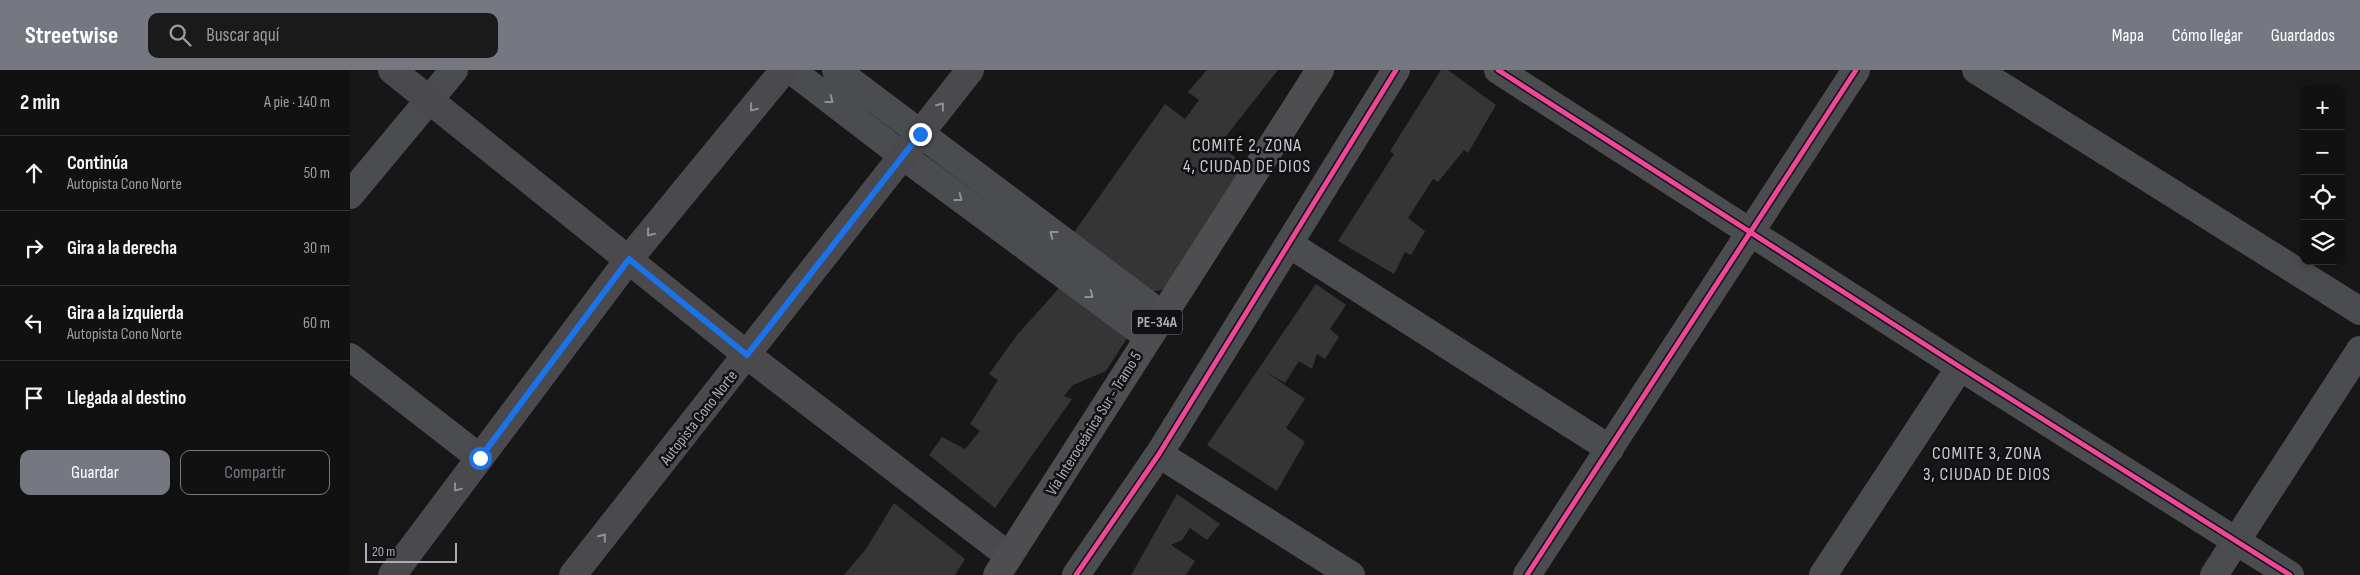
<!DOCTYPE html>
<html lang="es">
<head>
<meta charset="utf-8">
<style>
	body { margin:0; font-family:"Sofia Sans Condensed",sans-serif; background:#1a1a1a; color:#f1f3f6 }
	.controls { position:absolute; right:15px; top:15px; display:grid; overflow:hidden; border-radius:10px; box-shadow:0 2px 8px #0003 }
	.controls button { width:45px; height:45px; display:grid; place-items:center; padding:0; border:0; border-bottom:1px solid #303131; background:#111; color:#f1f3f6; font:25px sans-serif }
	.scale { position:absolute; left:15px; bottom:12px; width:92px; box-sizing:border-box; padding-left:5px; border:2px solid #a8adb8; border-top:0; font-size:14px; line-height:18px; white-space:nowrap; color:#a8adb8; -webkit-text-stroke:4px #111113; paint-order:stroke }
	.stop { position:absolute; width:15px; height:15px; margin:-11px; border:4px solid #1a73e8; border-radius:50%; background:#fff }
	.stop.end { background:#1a73e8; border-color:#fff; box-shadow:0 1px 5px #0008 }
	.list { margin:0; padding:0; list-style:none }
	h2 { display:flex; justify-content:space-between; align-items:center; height:65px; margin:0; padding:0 20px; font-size:21px }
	h2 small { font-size:16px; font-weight:400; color:#9c9d9f }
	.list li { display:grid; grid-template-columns:32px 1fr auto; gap:15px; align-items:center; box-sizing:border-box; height:75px; padding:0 20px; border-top:1px solid #303131 }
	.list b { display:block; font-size:19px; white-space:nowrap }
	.list p { margin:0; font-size:16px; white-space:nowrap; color:#9c9d9f }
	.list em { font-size:16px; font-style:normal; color:#9c9d9f }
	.actions { display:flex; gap:10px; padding:15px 20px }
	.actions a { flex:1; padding:11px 0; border:1px solid #757880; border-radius:10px; text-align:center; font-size:18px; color:#757880 }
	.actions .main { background:#757880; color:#fff }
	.icon { flex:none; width:28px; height:28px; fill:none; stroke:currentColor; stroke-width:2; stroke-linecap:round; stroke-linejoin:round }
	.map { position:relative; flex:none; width:2010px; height:505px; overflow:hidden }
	header { display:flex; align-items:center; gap:30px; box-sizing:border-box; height:70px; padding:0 25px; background:#757880; color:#fff }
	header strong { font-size:24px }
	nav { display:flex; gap:28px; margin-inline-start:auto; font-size:18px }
	.search { width:350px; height:45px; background:#1a1a1a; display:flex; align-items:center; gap:12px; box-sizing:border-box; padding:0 18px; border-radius:10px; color:#9c9d9f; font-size:19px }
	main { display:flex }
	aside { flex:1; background:#111 }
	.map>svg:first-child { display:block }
	.building { fill:#353536 }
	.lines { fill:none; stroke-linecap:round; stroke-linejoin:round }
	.street { stroke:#4b4c50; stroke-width:28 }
	.secondary { stroke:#4a4a4e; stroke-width:28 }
	.highway { stroke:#4e4e51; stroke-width:28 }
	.cycleway-casing { stroke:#111113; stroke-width:8 }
	.cycleway { stroke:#ed469a; stroke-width:5 }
	.oneway { stroke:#8c9099 }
	.oneway2 { stroke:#8c8f98 }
	.route { stroke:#1a73e8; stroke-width:6 }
	.labels { text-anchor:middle; stroke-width:5; stroke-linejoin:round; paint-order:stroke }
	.shield { fill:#111113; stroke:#7b7e86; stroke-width:1 }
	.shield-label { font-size:15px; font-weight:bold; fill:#a8adb8 }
	.street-label { font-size:16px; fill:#a8adb8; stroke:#111113 }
	.neighbourhood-label { font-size:18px; letter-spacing:1px; fill:#c9ccd4; stroke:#111113 }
</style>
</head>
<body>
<header>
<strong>Streetwise</strong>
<div class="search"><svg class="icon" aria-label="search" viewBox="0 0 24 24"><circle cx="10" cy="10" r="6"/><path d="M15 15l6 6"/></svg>Buscar aquí</div>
<nav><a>Mapa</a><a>Cómo llegar</a><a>Guardados</a></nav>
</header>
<main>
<aside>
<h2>2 min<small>A pie · 140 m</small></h2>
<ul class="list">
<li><svg class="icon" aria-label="ahead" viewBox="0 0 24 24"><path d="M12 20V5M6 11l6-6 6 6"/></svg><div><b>Continúa</b><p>Autopista Cono Norte</p></div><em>50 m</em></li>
<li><svg class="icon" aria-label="right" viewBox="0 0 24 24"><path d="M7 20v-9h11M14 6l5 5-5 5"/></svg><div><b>Gira a la derecha</b></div><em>30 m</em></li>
<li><svg class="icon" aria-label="left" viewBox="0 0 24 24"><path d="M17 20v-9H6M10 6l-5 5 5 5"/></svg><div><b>Gira a la izquierda</b><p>Autopista Cono Norte</p></div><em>60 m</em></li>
<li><svg class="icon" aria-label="arrive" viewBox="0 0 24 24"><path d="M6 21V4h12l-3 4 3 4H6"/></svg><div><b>Llegada al destino</b></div></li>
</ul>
<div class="actions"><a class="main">Guardar</a><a>Compartir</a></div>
</aside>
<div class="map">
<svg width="2010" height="505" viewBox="0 0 2010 505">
	<rect width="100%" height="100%" fill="#171717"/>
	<g class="building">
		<path d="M857,0H928L869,75L902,100L813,220L793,223L720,168L815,34L835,49L849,30L838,22Z"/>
		<path d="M1091,0H1098L1146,35L1118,83L1114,80L1088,112L1083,109L1058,148L1075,161L1061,185L1055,182L1044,204L988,171L1044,84L1040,81Z"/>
		<path d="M966,214L996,235L980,259L989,267L975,289L967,284L962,299L949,291L935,313L916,302L955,329L936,358L955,372L927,421L857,375Z"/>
		<path d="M710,217L777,268L756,301L723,315L714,326L722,329L645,438L579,385L592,367L615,379L630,361L620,354L648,310L639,304L667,265Z"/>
		<path d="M827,424L870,454L857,470L840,458L832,470L821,475L845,491L836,505H781Z"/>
		<path d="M544,433L615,489L605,505H494L516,479Z"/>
	</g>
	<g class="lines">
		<g class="street">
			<path d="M441,0L553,86L798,267"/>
			<path d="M486,0L812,245"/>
			<path d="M1148,0L1610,297L1940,505"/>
			<path d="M1626,0L2010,241"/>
			<path d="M0,125L104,0"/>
			<path d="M939,174L1260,379"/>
			<path d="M0,287L130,388"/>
			<path d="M809,384L1001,505"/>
			<path d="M726,505L809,384L1046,0"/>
			<path d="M1177,505L1506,0"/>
			<path d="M1473,505L1610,297"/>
			<path d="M1864,505L2010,280"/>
		</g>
		<g class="secondary">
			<path d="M42,0L397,285L659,486"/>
			<path d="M42,505L279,189L434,0"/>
			<path d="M223,505L620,0"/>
		</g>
		<path class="highway" d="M647,505L970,0"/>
		<g class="cycleway-casing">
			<g id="cycleway">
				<path d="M1148,0L1610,297L1940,505"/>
				<path d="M726,505L809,384L1046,0"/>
				<path d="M1177,505L1506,0"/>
			</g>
		</g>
		<use href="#cycleway" class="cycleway"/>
	</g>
	<defs><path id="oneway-chevron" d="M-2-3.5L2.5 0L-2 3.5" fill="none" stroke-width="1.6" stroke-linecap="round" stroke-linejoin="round" transform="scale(1.25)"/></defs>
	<g class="oneway">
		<use href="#oneway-chevron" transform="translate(480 30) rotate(38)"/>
		<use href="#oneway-chevron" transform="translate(609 128) rotate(37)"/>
		<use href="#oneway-chevron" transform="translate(703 164) rotate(-143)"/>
		<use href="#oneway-chevron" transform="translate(740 225) rotate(37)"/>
	</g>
	<g class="oneway2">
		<use href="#oneway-chevron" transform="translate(591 36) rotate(-52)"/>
		<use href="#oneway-chevron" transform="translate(403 38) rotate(129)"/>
		<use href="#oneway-chevron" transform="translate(300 163) rotate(129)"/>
		<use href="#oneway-chevron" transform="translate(107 418) rotate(127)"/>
		<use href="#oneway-chevron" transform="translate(253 467) rotate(-52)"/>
	</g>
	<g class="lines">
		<path class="route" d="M130,388L279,189L397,285L570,64"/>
	</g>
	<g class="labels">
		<rect class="shield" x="782" y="239.5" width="50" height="25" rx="4"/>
		<g class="shield-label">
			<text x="807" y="257">PE-34A</text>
		</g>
		<g class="street-label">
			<text transform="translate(348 347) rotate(-52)" y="6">Autopista Cono Norte</text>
			<text transform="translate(743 353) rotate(-58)" y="6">Vía Interoceánica Sur - Tramo 5</text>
		</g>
		<g class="neighbourhood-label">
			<text x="897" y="81">COMITÉ 2, ZONA<tspan x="897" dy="21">4, CIUDAD DE DIOS</tspan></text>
			<text x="1637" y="389">COMITE 3, ZONA<tspan x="1637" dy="21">3, CIUDAD DE DIOS</tspan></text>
		</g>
	</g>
</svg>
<div class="controls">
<button>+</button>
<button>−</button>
<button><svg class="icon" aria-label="locate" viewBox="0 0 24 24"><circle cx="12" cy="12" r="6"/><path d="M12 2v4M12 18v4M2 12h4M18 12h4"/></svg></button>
<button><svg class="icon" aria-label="layers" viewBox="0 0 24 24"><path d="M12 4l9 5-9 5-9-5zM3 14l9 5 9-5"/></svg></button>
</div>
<div class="scale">20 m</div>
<div class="stop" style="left:130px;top:388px"></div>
<div class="stop end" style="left:570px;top:64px"></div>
</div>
</main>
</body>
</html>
